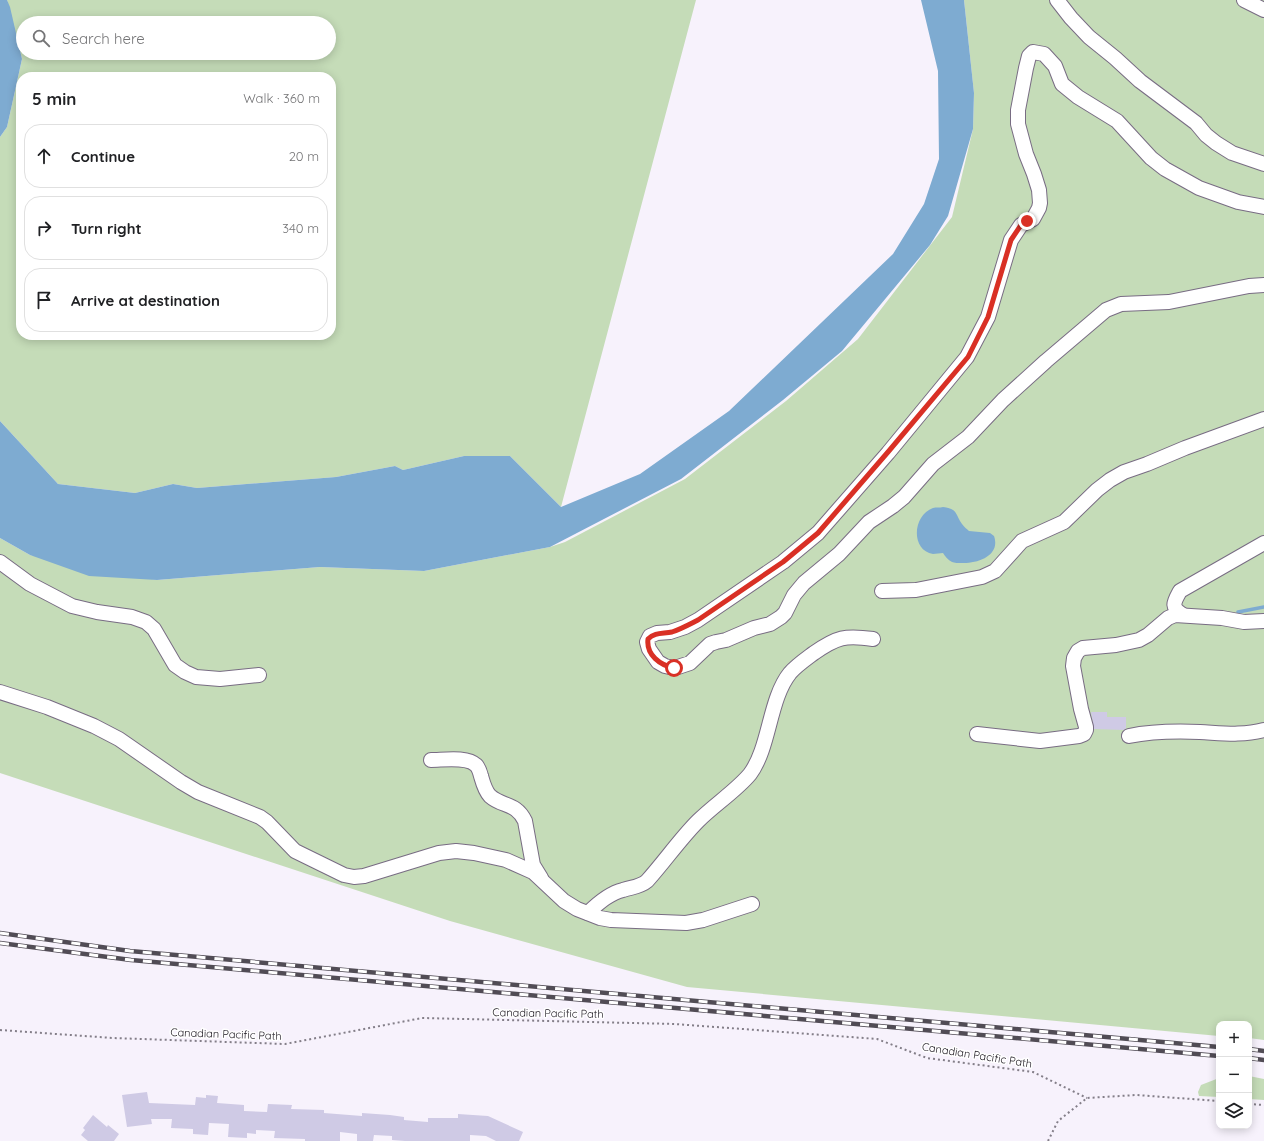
<!DOCTYPE html>
<html lang="en">
<head>
<meta charset="utf-8">
<style>
	body { margin:0; font-family:Quicksand,sans-serif; background:#f6f6f6; color:#202124 }
	.controls { position:absolute; right:12px; bottom:12px; display:grid; overflow:hidden; border-radius:8px; box-shadow:0 2px 10px #0003 }
	.controls button { width:36px; height:36px; display:grid; place-items:center; padding:0; border:0; border-bottom:1px solid #e0e0e0; background:#fff; color:#202124; font:20px sans-serif }
	.stop { position:absolute; width:12px; height:12px; margin:-9px; border:3px solid #d93025; border-radius:50%; background:#fff }
	.stop.end { background:#d93025; border-color:#fff; box-shadow:0 1px 4px #0008 }
	.list { margin:0; padding:0; list-style:none }
	h2 { display:flex; justify-content:space-between; align-items:center; height:52px; margin:0; padding:0 16px; font-size:17px }
	h2 small { font-size:13px; font-weight:400; color:#757577 }
	.list li { display:grid; grid-template-columns:26px 1fr auto; gap:12px; align-items:center; box-sizing:border-box; height:64px; margin:0 8px 8px; padding:0 8px; border:1px solid #e0e0e0; border-radius:16px }
	.list b { display:block; font-size:15px; white-space:nowrap }
	.list em { font-size:13px; font-style:normal; color:#757577 }
	.icon { flex:none; width:22px; height:22px; fill:none; stroke:currentColor; stroke-width:2; stroke-linecap:round; stroke-linejoin:round }
	.map { position:relative; flex:none; width:1264px; height:1141px; overflow:hidden }
	.search { position:absolute; background:#fff; box-shadow:0 2px 10px #0003; left:16px; top:16px; width:320px; height:44px; display:flex; align-items:center; gap:10px; box-sizing:border-box; padding:0 14px; border-radius:22px; color:#757577; font-size:15px }
	.panel { position:absolute; background:#fff; box-shadow:0 2px 10px #0003; left:16px; top:72px; width:320px; height:268px; border-radius:16px }
	.map>svg:first-child { display:block }
	.green { fill:#c5dcb8; fill-rule:evenodd }
	.water { fill:#7eabd1 }
	.lines { fill:none; stroke-linecap:round; stroke-linejoin:round }
	.stream { stroke:#7eabd1; stroke-width:3.5 }
	.building { fill:#cfcae5 }
	.minor-casing { stroke:#786c83; stroke-width:16 }
	.path { stroke:#837e88; stroke-width:2; stroke-dasharray:2 3; stroke-linecap:butt }
	.minor { stroke:#fff; stroke-width:14 }
	.rail-casing { stroke:#514c55; stroke-width:4.5 }
	.rail { stroke:#fff; stroke-width:3; stroke-dasharray:9; stroke-linecap:butt }
	.route { stroke:#d93025; stroke-width:5 }
	.labels { text-anchor:middle; stroke-width:3; stroke-linejoin:round; paint-order:stroke }
	.street-label { font-size:11px; fill:#18131c; stroke:#fff }
</style>
</head>
<body>
<div class="map">
<svg width="1264" height="1141" viewBox="0 0 1264 1141">
	<rect width="100%" height="100%" fill="#f7f2fc"/>
	<g class="green">
		<path d="M7,0H696L561,507L510,456H464L403,470L395,466L336,477L197,488L173,484L135,493L58,484L0,421V137L7,127L22,59ZM23,23H329V53H23ZM21,77H331V335H21Z"/>
		<path d="M964,0H1264V1040L1249,1038V1024H1219V1036L687,987L450,921L0,773V538L30,555L157,580L320,567L424,571L550,547L565,542L685,479L786,401L858,339L952,217L973,129L974,93Z"/>
		<path d="M1249,1076L1264,1079V1100L1249,1099Z"/>
		<path d="M1219,1078V1097L1199,1096L1198,1092L1201,1085Z"/>
	</g>
	<g class="water">
		<path d="M0,0H7L10,7L22,59L7,127L0,137Z"/>
		<path d="M921,0H964L974,93L973,129L948,216L930,245L842,351L783,400L681,479L550,547L424,571L320,567L157,580L89,576L30,555L0,538V421L58,484L135,493L173,484L197,488L336,477L395,466L403,470L464,456H510L561,507L640,474L729,411L893,254L924,204L939,159L938,71Z"/>
		<path d="M943,507C958,509 955,514 962,524C964,527 967,529 969,531L990,533L994,536C1001,556 977,564 961,563C959,563 954,563 952,562C948,560 945,556 943,553C940,553 936,554 933,554C910,550 913,515 933,508C936,507 940,508 943,507Z"/>
	</g>
	<g class="lines">
		<path class="stream" d="M1238,612L1264,607"/>
	</g>
	<g class="building">
		<path d="M1091,712H1107V717H1126V728L1124,730L1094,729Z"/>
		<path d="M147,1092L149,1103L195,1105L196,1097L206,1098V1095L218,1096L217,1103L244,1105V1111L267,1112L268,1104L292,1105L291,1109L324,1110V1113L362,1116V1113L390,1115L404,1117V1120L428,1122V1118H458V1114L488,1116L523,1132L519,1141H496L486,1136L470,1135V1141H405L392,1140V1136L374,1135L373,1141H357V1134L340,1132V1141H305V1139L274,1138L275,1131L256,1130V1134L247,1133V1138L228,1137L229,1124L209,1123L208,1135L193,1134V1129L171,1128L172,1119H151L152,1124L127,1127L122,1095Z"/>
		<path d="M93,1115L107,1127L108,1125L119,1134L114,1141H88L81,1135L85,1130L83,1128Z"/>
	</g>
	<g class="lines">
		<g class="minor-casing">
			<g id="minor">
				<path d="M1057,0L1071,18L1089,37L1115,58L1140,81L1196,123L1206,135L1216,143L1232,153L1264,164"/>
				<path d="M1244,0L1264,10"/>
				<path d="M1264,207L1238,202L1199,188L1165,169L1151,158L1117,121L1078,97L1062,84L1055,66L1044,54L1033,52L1029,56L1026,68L1018,110V124L1026,154L1034,174L1039,190L1040,203L1039,208L1033,219L1021,225L1011,240L988,317L967,357L888,453L818,533L783,562L698,620L685,627L670,632L657,633L650,636L647,642L649,649L658,662L665,666L674,668L678,667L690,663L710,644L716,642L726,640L754,628L770,624L781,617L785,613L794,595L804,583L839,554L869,522L893,506L904,497L933,464L968,437L1003,400L1046,361L1106,310L1121,304L1169,302L1249,286L1264,285"/>
				<path d="M0,562L30,584L72,606L97,612L132,617L146,622L154,629L175,665L185,672L196,677L220,679L259,675"/>
				<path d="M882,591L916,590L982,577L995,571L1022,541L1064,522L1097,490L1110,480L1124,472L1147,464L1185,448L1264,419"/>
				<path d="M1183,615C1170,607 1174,602 1180,591L1264,543"/>
				<path d="M0,692L47,707L94,726L119,739L181,782L198,792L260,817L267,822L295,851L344,875L354,877L364,876L439,853L456,851L474,853L506,860L533,872L564,901L577,909L600,918L611,920L686,923L703,920L752,904"/>
				<path d="M977,734L1040,741L1079,736L1084,734L1086,730V727L1081,709L1073,666L1074,658L1078,651L1083,648L1116,645L1139,640L1148,635L1168,618L1175,615L1222,618L1244,622L1264,621"/>
				<path d="M1129,736C1153,731 1176,731 1200,732C1221,733 1243,736 1264,730"/>
				<path d="M431,760C443,760 467,756 476,765C479,768 480,772 481,776C483,783 485,791 490,796C502,807 516,802 525,821L533,865L541,878"/>
				<path d="M588,913C597,904 610,893 623,890C632,887 640,887 647,881C665,861 680,839 698,821C714,805 737,790 750,774C770,747 769,699 790,673C797,665 806,659 814,653C837,637 845,635 873,639"/>
			</g>
		</g>
		<g class="path">
			<path d="M0,1030L113,1038L285,1044L422,1018L675,1024L877,1039L927,1058L1033,1072L1087,1098"/>
			<path d="M1249,1104L1264,1105"/>
			<path d="M1048,1141L1058,1121L1087,1098L1136,1095L1219,1101"/>
		</g>
		<use href="#minor" class="minor"/>
		<g class="rail-casing">
			<g id="rail">
				<path d="M0,933L130,951L1219,1047"/>
				<path d="M0,943L131,960L1219,1056"/>
				<path d="M1249,1049L1264,1051"/>
				<path d="M1249,1058L1264,1060"/>
			</g>
		</g>
		<use href="#rail" class="rail"/>
	</g>
	<g class="lines">
		<path class="route" d="M674,668C660,665 646,655 648,639C655,632 663,634 672,632C681,629 690,624 698,620L783,562L818,533L888,452L968,357L988,317L1011,240L1021,225L1027,221"/>
	</g>
	<g class="labels">
		<g class="street-label">
			<text transform="translate(548 1013) rotate(1)" y="4">Canadian Pacific Path</text>
			<text transform="translate(226 1034) rotate(2)" y="4">Canadian Pacific Path</text>
			<text transform="translate(977 1055) rotate(9)" y="4">Canadian Pacific Path</text>
		</g>
	</g>
</svg>
<div class="controls">
<button>+</button>
<button>−</button>
<button><svg class="icon" aria-label="layers" viewBox="0 0 24 24"><path d="M12 4l9 5-9 5-9-5zM3 14l9 5 9-5"/></svg></button>
</div>
<div class="stop" style="left:674px;top:668px"></div>
<div class="stop end" style="left:1027px;top:221px"></div>
<div class="search"><svg class="icon" aria-label="search" viewBox="0 0 24 24"><circle cx="10" cy="10" r="6"/><path d="M15 15l6 6"/></svg>Search here</div>
<section class="panel">
<h2>5 min<small>Walk · 360 m</small></h2>
<ul class="list">
<li><svg class="icon" aria-label="ahead" viewBox="0 0 24 24"><path d="M12 20V5M6 11l6-6 6 6"/></svg><div><b>Continue</b></div><em>20 m</em></li>
<li><svg class="icon" aria-label="right" viewBox="0 0 24 24"><path d="M7 20v-9h11M14 6l5 5-5 5"/></svg><div><b>Turn right</b></div><em>340 m</em></li>
<li><svg class="icon" aria-label="arrive" viewBox="0 0 24 24"><path d="M6 21V4h12l-3 4 3 4H6"/></svg><div><b>Arrive at destination</b></div></li>
</ul>
</section>
</div>
</body>
</html>
